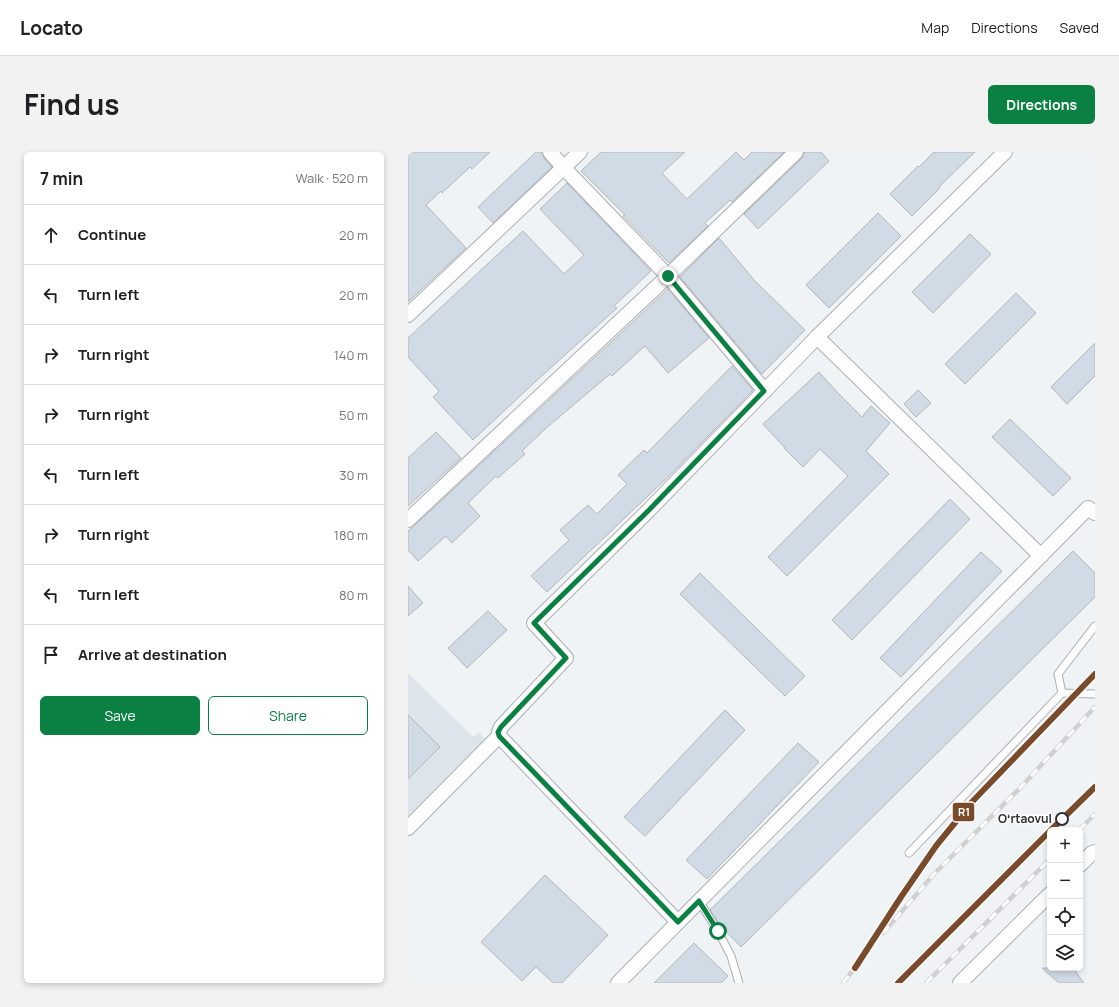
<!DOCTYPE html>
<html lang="en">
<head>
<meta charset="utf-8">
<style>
	body { margin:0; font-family:Manrope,sans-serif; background:#f2f2f2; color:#202124 }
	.controls { position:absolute; right:12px; bottom:12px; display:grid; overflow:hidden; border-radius:6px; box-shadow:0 2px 6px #0003 }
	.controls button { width:36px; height:36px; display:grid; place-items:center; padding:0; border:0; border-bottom:1px solid #e0e0e0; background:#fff; color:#202124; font:20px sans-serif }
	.stop { position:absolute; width:12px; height:12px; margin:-9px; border:3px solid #0b8043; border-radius:50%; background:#fff }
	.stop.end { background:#0b8043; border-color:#fff; box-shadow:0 1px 4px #0008 }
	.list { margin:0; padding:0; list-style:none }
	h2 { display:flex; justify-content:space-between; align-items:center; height:52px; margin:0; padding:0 16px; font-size:17px }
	h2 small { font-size:13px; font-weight:400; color:#757577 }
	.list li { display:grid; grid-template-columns:26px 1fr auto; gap:12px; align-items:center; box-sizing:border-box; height:60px; padding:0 16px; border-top:1px solid #e0e0e0 }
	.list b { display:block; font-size:15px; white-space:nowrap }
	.list em { font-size:13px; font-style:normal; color:#757577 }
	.actions { display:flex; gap:8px; padding:12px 16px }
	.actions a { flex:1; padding:9px 0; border:1px solid #0b8043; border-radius:6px; text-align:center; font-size:14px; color:#0b8043 }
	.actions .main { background:#0b8043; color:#fff }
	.icon { flex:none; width:22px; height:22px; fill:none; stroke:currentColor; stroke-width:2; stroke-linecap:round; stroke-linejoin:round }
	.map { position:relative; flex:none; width:687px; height:831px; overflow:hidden; border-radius:6px }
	header { display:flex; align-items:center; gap:24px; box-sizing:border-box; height:56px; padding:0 20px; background:#fff; border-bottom:1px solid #e0e0e0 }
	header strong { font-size:19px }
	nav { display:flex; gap:22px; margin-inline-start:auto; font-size:14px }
	.intro { display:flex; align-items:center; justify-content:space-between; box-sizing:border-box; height:96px; padding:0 24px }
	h1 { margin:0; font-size:28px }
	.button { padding:10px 18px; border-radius:6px; background:#0b8043; color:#fff; font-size:14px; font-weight:700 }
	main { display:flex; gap:24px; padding:0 24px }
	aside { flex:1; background:#fff; border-radius:6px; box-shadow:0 2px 6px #0003 }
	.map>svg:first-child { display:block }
	.built { fill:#dde4eb }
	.building { fill:#d0dbe6; stroke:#b4b6b8 }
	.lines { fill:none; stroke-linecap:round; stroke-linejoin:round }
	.service-casing { stroke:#acaeb0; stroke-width:9 }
	.minor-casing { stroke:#acaeb0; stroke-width:16 }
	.service { stroke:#fdfdfe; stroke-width:7 }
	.minor { stroke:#fdfdfe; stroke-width:14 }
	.rail-casing { stroke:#d0d0d1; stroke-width:4.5 }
	.rail { stroke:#fff; stroke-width:3; stroke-dasharray:9; stroke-linecap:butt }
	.rail-1-casing { stroke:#fff; stroke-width:9 }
	.rail-1 { stroke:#7a4b2a; stroke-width:6 }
	.route { stroke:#0b8043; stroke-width:5 }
	.stop-dot { fill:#fff; stroke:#2b2d2f; stroke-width:2 }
	.labels { text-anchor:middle; stroke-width:3; stroke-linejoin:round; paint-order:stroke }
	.stop-label { font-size:12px; font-weight:bold; fill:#2b2d2f; stroke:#fff; text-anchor:end }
	.line-badge { stroke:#fff; stroke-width:1.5 }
	.badge-label { font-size:11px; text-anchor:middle; font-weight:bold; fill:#fff }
</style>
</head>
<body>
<header>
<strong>Locato</strong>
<nav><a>Map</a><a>Directions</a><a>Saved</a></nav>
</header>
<div class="intro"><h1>Find us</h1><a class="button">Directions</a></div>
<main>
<aside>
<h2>7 min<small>Walk · 520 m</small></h2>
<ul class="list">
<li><svg class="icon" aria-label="ahead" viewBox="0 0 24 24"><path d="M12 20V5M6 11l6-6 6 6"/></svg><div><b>Continue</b></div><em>20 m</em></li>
<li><svg class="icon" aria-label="left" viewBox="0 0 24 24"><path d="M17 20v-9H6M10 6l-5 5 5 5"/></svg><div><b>Turn left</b></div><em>20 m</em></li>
<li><svg class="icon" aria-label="right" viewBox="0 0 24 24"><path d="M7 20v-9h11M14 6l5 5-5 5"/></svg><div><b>Turn right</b></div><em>140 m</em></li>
<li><svg class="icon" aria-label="right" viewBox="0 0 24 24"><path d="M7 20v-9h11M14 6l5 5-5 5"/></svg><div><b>Turn right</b></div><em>50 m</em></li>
<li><svg class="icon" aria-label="left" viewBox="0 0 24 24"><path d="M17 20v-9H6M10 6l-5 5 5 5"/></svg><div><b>Turn left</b></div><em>30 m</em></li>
<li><svg class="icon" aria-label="right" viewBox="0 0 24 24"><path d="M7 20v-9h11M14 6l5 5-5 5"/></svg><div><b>Turn right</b></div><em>180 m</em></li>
<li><svg class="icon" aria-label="left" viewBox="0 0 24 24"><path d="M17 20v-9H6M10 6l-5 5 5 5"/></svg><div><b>Turn left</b></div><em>80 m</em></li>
<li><svg class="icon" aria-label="arrive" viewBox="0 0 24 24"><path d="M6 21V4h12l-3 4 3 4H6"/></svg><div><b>Arrive at destination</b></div></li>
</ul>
<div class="actions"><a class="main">Save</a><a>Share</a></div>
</aside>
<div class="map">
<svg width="687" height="831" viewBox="0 0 687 831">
	<rect width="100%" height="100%" fill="#f0f3f6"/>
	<path class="built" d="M0,521L65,585L71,580L77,587L0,664Z"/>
	<g class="building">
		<path d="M0,0H82L64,17L62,15L34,41L33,39L18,53L58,96L0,150Z"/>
		<path d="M128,0H134L136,6L144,15L85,71L70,55Z"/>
		<path d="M193,0H277L254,21L279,47L328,0L336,8L344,0H376L324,50L322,48L297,71L300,74L261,111L215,64L217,63L173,19Z"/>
		<path d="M396,0H413L421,9L350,77L336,62L394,6Z"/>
		<path d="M526,0H567L531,35L532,36L504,64L482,42L510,14L511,15Z"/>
		<path d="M159,31L243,119L206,154L209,156L127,230L65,288L25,245L31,239L0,205V186L115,79L156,122L176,103L132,57Z"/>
		<path d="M470,61L493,84L421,156L398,133Z"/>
		<path d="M562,82L583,102L525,161L504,140Z"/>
		<path d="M311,86L347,129L397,178L354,222L272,125Z"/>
		<path d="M260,137L301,186L260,221L237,194L204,224L202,222L136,278L114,299L117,302L90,326L88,324L60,351L72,364L44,391L38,384L10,409L0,398V379L6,374Z"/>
		<path d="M608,141L628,161L557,232L537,212Z"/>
		<path d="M687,191V224L659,252L643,235Z"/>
		<path d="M324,214L345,238L262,323L139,440L123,424L161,388L152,378L180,353L189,362L219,332L210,323L236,298L239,301Z"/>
		<path d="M411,220L428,239L454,265L463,254L482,271L458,299L481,322L379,424L360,405L440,324L412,297L395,315L377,297V296L355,272Z"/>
		<path d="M510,238L523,251L508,265L496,252Z"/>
		<path d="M602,267L663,326L645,344L584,285Z"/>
		<path d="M28,280L53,306L0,354V306Z"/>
		<path d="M542,347L562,367L444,488L424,468Z"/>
		<path d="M665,399L687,421V445L333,795L313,774L302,758Z"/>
		<path d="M573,400L594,419L493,525L472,506Z"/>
		<path d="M292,421L397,524L377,544L272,442Z"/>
		<path d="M0,434L15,451L0,464Z"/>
		<path d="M80,459L99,478L59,516L40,496Z"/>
		<path d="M317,558L337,578L237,684L216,665Z"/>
		<path d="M0,563L32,595L0,627Z"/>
		<path d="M390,591L411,610L299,727L278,708Z"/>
		<path d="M137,723L200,783L154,831H145L128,815L114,829L73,790Z"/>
		<path d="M286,791L320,824L313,831H246Z"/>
		<path d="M634,816H665L676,831H651Z"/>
	</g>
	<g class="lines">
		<g class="service-casing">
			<g id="service">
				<path d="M687,474L650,522L654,541L687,542"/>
				<path d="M501,701L654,541"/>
				<path d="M291,749L310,779L323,804L331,831"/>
			</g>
		</g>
		<g class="minor-casing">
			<g id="minor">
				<path d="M142,0L155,15L260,124L357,239"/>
				<path d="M0,163L172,0"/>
				<path d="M409,185L633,404"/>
				<path d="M0,368L260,124L388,0"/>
				<path d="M91,584L270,770"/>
				<path d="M0,676L91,584V580L93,575L158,506L126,471L241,358L409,185L597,0"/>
				<path d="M672,713L684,701L687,700"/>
				<path d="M210,831L680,356L687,361"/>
				<path d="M552,831L642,742"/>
			</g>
		</g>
		<use href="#service" class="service"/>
		<use href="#minor" class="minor"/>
		<g class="rail-casing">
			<g id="rail">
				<path d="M643,678L687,635"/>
				<path d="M671,678L687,662"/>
				<path d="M475,781L527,721L612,636L687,555"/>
				<path d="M447,816L493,745L528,694L563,651L687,522"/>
				<path d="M435,831L450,812"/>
				<path d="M490,831L642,679"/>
				<path d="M518,831L642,707"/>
			</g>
		</g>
		<use href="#rail" class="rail"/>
		<g class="rail-1-casing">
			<g id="rail-1">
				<path d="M643,678L687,635"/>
				<path d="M447,816L493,745L528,694L563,651L687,522"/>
				<path d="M490,831L642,679"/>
			</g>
		</g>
		<use href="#rail-1" class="rail-1"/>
	</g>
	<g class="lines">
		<path class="route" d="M260,124L356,239L241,358L126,471L158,506L93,575L90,580L91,584L270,770L291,749L310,779"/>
	</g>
	<circle class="stop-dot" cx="654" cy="667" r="6"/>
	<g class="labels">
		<g class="stop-label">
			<text x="644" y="671">Oʻrtaovul</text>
		</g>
	</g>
	<rect class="line-badge" x="544" y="650" width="23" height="20" rx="4" fill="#7a4b2a"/>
	<g class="badge-label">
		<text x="556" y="664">R1</text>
	</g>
</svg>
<div class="controls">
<button>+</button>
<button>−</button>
<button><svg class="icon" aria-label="locate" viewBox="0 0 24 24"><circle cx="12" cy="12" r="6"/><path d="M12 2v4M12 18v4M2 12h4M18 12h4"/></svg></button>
<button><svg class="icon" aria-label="layers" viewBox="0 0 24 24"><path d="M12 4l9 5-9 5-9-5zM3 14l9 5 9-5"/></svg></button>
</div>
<div class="stop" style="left:310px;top:779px"></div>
<div class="stop end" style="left:260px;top:124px"></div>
</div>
</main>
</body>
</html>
